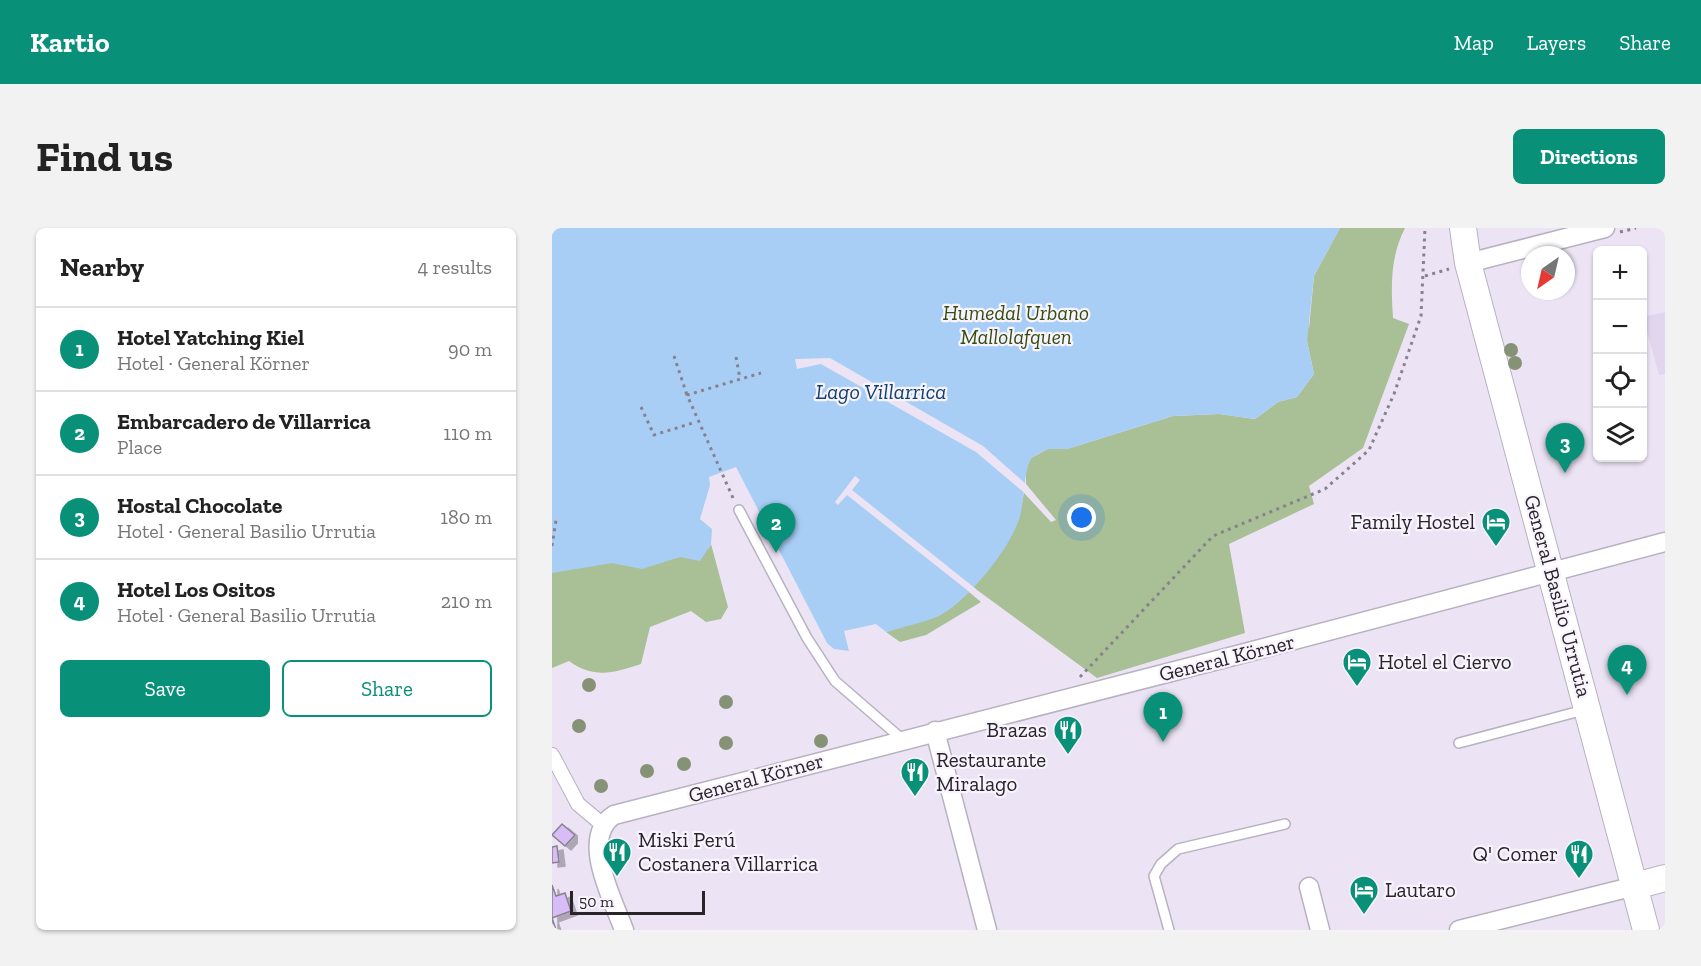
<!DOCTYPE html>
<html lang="en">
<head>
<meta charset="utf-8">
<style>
	body { margin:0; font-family:"Zilla Slab",serif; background:#f2f2f2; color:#222 }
	.controls { position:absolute; right:18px; top:18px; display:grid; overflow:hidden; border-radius:9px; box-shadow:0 2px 4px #0004 }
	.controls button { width:54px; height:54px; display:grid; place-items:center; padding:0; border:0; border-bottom:2px solid #e0e0e0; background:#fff; color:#222; font:30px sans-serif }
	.compass { position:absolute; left:969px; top:18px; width:54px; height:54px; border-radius:50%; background:#fff; box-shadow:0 2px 4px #0004; rotate:214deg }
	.scale { position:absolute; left:18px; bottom:15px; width:135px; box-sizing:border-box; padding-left:6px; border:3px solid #27242a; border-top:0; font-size:16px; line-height:21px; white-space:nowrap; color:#27242a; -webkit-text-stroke:4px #f8f3fd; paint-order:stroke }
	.you { position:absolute; left:530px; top:290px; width:21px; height:21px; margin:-15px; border:4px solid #fff; border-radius:50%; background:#1a73e8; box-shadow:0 0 0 9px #1a73e833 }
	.badge { display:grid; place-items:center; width:39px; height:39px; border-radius:50%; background:#089079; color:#fff; font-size:20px; font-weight:700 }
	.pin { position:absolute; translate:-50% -50px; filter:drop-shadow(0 2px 3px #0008) }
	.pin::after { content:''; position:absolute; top:32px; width:21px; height:18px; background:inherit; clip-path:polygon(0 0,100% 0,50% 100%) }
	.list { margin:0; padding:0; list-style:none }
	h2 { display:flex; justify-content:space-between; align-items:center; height:78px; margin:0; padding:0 24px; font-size:26px }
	h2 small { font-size:20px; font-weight:400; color:#767676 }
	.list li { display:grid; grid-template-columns:39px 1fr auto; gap:18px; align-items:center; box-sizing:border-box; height:84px; padding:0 24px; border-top:2px solid #e0e0e0 }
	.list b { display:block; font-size:22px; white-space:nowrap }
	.list p { margin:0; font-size:20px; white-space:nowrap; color:#767676 }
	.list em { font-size:20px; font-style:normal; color:#767676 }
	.actions { display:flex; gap:12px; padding:18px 24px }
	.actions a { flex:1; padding:14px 0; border:2px solid #089079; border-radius:9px; text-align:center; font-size:21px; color:#089079 }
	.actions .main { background:#089079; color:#fff }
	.icon { flex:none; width:33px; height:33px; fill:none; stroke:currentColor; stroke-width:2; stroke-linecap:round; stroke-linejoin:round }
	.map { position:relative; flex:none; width:1113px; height:702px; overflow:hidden; border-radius:9px }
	header { display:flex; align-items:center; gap:36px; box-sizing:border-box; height:84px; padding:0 30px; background:#089079; color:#fff }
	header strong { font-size:28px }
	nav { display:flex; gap:33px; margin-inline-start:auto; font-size:21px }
	.intro { display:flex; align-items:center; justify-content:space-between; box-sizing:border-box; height:144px; padding:0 36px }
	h1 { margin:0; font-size:42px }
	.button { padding:15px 27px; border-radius:9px; background:#089079; color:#fff; font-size:21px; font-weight:700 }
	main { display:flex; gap:36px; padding:0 36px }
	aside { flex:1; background:#fff; border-radius:9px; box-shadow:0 2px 4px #0004 }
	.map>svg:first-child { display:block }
	.built { fill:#e1d6ed }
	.green { fill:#a9bf95 }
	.water { fill:#a9cef6 }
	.pier { fill:#ece4f5 }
	.building { fill:#d8bcf7; stroke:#888190; stroke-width:1.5; filter:url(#shadow) }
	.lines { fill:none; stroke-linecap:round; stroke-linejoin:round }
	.service-casing { stroke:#b8b1c0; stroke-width:12 }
	.pedestrian-casing { stroke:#b8b1c0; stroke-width:16 }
	.minor-casing { stroke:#b8b1c0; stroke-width:21 }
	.secondary-casing { stroke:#b8b1c0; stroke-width:28 }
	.path { stroke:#87828d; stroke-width:3; stroke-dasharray:3 4.5; stroke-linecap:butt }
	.service { stroke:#fff; stroke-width:9 }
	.pedestrian { stroke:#fff; stroke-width:14 }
	.minor { stroke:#fff; stroke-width:18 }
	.secondary { stroke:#fff; stroke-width:26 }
	.tree { fill:#869276 }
	.labels { text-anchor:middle; stroke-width:4.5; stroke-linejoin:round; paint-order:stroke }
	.park-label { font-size:21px; font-style:italic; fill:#334e0f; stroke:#f8f3fd }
	.poi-label { font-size:21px; fill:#27242a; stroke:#f8f3fd; text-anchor:start }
	.street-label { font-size:21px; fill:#27242a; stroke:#f8f3fd }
	.water-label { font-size:22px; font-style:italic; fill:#12426f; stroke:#f8f3fd }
</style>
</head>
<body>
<header>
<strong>Kartio</strong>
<nav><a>Map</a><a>Layers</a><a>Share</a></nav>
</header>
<div class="intro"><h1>Find us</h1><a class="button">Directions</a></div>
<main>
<aside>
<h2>Nearby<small>4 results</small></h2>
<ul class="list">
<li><span class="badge">1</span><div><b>Hotel Yatching Kiel</b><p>Hotel · General Körner</p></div><em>90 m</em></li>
<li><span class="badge">2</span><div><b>Embarcadero de Villarrica</b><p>Place</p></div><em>110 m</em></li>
<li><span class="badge">3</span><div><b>Hostal Chocolate</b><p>Hotel · General Basilio Urrutia</p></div><em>180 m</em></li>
<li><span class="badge">4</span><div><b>Hotel Los Ositos</b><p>Hotel · General Basilio Urrutia</p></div><em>210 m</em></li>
</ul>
<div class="actions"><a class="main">Save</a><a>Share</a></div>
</aside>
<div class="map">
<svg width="1113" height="702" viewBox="0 0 1113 702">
	<defs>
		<filter id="shadow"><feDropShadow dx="6" dy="4" stdDeviation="0" flood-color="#0004"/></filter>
	</defs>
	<rect width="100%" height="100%" fill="#ece4f5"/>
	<path class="built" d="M1113,84V146L1107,147L1091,89Z"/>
	<g class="green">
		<path d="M788,0H853C838,29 839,58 841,90L857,96L811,220L757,258L762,276L677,316L693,405L545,450L421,359C447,329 465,304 472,265L499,294L504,292L474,256V240L479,230L496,221H515L621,188L667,186L703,191L726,174L745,169L762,146L755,113L94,133L156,321L159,316L176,379L169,391L154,394L139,383L98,399L89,436C62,445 42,451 17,433L0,440V80L750,34L757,101L762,48Z"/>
		<path d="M417,364L429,374L374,407L348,414L334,404L388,387Z"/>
	</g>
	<path class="water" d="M0,0H788L762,48L755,113L762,146L745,169L726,174L703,191L667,186L621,188L515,221H496L479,230C471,248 473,269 468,288C460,319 415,374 387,388C370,395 351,399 334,404L324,396L292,403L297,423L282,421L275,415L184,239L157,249L158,257L148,291L160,301L159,316L148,333L128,329L90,341L60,335L0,345Z"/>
	<g class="pier">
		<path d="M278,130L431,218L474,256L476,259L475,267L424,224L269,136L245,141L243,131Z"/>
		<path d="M303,248L308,252L300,262L424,361L420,366L295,267L286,277L283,274Z"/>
	</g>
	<g class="building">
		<path d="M10,596L23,607L13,618L0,607Z"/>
		<path d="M5,618L7,634L0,635V619Z"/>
		<path d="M0,657L4,668L13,665L19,683L0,690L4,702H0Z"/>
	</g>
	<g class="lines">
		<g class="service-casing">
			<g id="service">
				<path d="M187,282L255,410L283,453L351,512"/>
				<path d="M907,515L1032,482"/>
				<path d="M617,702L602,648L609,636L626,621L733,596"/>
			</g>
		</g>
		<g class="pedestrian-casing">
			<path id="pedestrian" d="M0,527L26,576L51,597"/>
		</g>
		<g class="minor-casing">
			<g id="minor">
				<path d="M916,35L1053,0"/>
				<path d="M383,503L435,702"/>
				<path d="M757,659L768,702"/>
				<path d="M72,702C61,671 27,610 62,587L693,425L1113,314"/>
				<path d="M907,702L1083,658"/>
			</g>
		</g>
		<g class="secondary-casing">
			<g id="secondary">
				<path d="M911,0L916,35L1094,702"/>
				<path d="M1083,658L1113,650"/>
			</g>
		</g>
		<g class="path">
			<path d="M1068,4L1084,0"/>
			<path d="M873,48L897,41"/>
			<path d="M122,128L135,167"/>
			<path d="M184,129L188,151"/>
			<path d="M89,179L102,207L144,194"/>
			<path d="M181,270L135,167L209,145"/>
			<path d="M0,318L4,292"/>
			<path d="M528,449L661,308L773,261L817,222L842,166L869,88L873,0"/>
		</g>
		<use href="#service" class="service"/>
		<use href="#pedestrian" class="pedestrian"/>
		<use href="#minor" class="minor"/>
		<use href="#secondary" class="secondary"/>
	</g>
	<g class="tree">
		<circle cx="959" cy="122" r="7"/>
		<circle cx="963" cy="135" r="7"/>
		<circle cx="37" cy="457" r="7"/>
		<circle cx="174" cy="474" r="7"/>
		<circle cx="27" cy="498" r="7"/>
		<circle cx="269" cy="513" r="7"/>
		<circle cx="174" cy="515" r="7"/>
		<circle cx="132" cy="536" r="7"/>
		<circle cx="95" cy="543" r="7"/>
		<circle cx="49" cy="558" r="7"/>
	</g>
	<defs>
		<g id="hotel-pin" transform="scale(1.5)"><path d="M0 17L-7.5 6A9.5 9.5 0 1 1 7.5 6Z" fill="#089079" stroke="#f8f3fd"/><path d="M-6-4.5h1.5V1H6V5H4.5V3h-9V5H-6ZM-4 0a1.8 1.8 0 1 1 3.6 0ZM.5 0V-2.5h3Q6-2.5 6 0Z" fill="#fff"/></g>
		<g id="restaurant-pin" transform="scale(1.5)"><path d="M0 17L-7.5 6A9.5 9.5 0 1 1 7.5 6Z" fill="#089079" stroke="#f8f3fd"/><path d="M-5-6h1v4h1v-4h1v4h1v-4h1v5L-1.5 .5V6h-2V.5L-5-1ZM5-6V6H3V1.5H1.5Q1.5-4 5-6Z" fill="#fff"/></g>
	</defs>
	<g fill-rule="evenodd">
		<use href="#hotel-pin" x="944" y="294"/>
		<use href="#hotel-pin" x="805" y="434"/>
		<use href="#restaurant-pin" x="516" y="502"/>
		<use href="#restaurant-pin" x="363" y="544"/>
		<use href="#restaurant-pin" x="65" y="624"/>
		<use href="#restaurant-pin" x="1027" y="626"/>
		<use href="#hotel-pin" x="812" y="662"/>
	</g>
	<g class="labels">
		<g class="park-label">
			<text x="464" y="92">Humedal Urbano<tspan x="464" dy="24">Mallolafquen</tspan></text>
		</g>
		<g class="poi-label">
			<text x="923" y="301" text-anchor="end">Family Hostel</text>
			<text x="826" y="441">Hotel el Ciervo</text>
			<text x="495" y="509" text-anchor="end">Brazas</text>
			<text x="384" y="539">Restaurante<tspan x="384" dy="24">Miralago</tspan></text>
			<text x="86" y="619">Miski Perú<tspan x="86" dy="24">Costanera Villarrica</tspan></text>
			<text x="1006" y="633" text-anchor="end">Q' Comer</text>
			<text x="833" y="669">Lautaro</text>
		</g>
		<g class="street-label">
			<text transform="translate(1006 368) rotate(75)" y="7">General Basilio Urrutia</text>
			<text transform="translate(675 430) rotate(-14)" y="7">General Körner</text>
			<text transform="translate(204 550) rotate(-15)" y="7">General Körner</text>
		</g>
		<g class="water-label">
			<text x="329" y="171">Lago Villarrica</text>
		</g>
	</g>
</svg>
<div class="controls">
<button>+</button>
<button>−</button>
<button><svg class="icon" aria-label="locate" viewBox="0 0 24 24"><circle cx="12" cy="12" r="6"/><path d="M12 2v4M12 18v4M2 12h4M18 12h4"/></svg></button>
<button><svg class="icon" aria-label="layers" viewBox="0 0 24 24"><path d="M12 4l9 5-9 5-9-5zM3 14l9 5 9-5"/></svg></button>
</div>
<svg class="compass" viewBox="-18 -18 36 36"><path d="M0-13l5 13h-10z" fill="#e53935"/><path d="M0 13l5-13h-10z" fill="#767676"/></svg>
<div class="scale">50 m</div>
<div class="you"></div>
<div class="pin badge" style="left:611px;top:514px">1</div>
<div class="pin badge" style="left:224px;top:325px">2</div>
<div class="pin badge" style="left:1013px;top:245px">3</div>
<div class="pin badge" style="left:1075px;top:467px">4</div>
</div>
</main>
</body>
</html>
